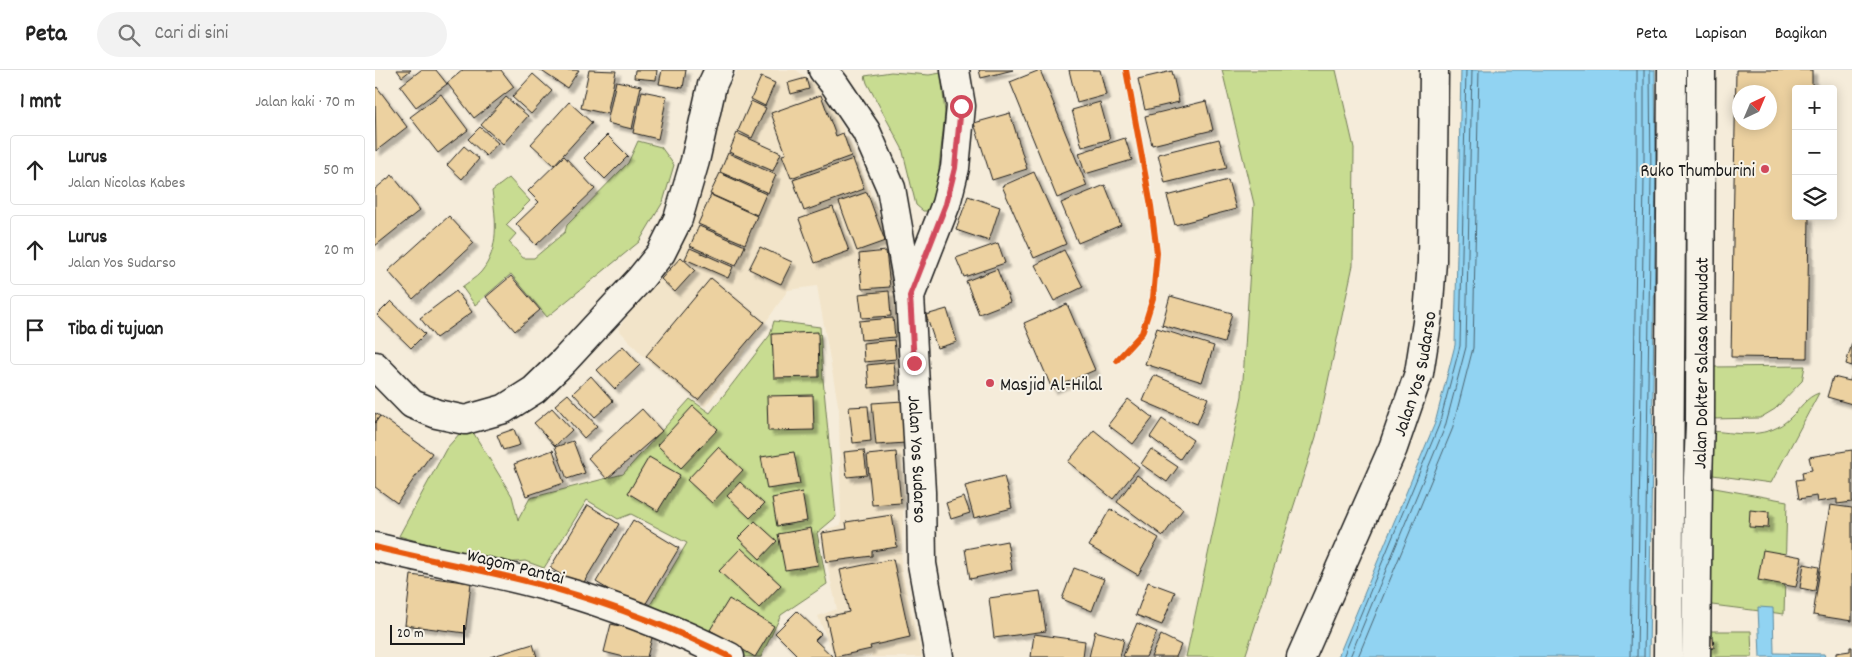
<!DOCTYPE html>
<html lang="id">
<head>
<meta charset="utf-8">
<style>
	body { margin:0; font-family:Dekko,sans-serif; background:#f2f2f2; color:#222 }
	.controls { position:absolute; right:15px; top:15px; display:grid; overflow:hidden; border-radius:5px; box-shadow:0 2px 12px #0003 }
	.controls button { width:45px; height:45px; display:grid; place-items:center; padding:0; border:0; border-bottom:1px solid #e0e0e0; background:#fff; color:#222; font:25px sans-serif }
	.compass { position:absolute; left:1357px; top:15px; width:45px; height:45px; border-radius:50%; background:#fff; box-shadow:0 2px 12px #0003; rotate:44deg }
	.scale { position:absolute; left:15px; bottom:12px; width:75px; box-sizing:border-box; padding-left:5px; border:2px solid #1c1c1c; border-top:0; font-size:14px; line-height:18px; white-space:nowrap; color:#1c1c1c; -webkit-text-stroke:4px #f7f3e8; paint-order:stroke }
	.stop { position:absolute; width:15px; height:15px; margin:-11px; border:4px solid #d1495b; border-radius:50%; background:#fff }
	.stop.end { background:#d1495b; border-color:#fff; box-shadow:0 1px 5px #0008 }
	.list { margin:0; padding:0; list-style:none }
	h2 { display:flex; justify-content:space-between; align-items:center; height:65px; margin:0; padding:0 20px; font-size:21px }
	h2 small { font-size:16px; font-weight:400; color:#767676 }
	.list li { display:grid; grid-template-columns:32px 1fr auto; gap:15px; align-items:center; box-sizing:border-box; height:70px; margin:0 10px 10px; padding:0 10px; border:1px solid #e0e0e0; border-radius:5px }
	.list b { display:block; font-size:19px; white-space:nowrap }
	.list p { margin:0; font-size:16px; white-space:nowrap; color:#767676 }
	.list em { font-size:16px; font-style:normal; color:#767676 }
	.icon { flex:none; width:28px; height:28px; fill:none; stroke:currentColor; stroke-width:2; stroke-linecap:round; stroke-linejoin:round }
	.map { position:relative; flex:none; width:1477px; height:587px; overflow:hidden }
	header { display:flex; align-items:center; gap:30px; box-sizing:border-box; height:70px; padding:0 25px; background:#fff; border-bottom:1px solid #e0e0e0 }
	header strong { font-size:24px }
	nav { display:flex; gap:28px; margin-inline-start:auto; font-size:18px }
	.search { width:350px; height:45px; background:#f2f2f2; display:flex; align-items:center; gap:12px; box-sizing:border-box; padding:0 18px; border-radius:28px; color:#767676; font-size:19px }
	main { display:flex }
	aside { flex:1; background:#fff }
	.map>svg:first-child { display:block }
	.built { fill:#f2e4c9 }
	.green { fill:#c8dc91; stroke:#727c56 }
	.water { fill:#91d3f2; stroke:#628a9c }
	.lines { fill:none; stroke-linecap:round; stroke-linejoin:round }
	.shore { stroke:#4b6572; stroke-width:1 }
	.building { fill:#ecd1a0; stroke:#1c1c1c; fill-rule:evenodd; filter:url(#shadow) }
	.minor-casing { stroke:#1c1c1c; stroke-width:31 }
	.major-casing { stroke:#1c1c1c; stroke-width:31 }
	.minor { stroke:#f7f3e8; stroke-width:28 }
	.major { stroke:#f7f3e8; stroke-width:28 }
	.cycleway-casing { stroke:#f7f3e8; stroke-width:9 }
	.cycleway { stroke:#e8590c; stroke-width:6 }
	.route { stroke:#d1495b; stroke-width:6 }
	.poi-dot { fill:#d1495b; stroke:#f7f3e8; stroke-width:2 }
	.labels { text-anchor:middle; stroke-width:4; stroke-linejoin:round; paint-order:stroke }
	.poi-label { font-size:19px; fill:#1c1c1c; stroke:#f7f3e8; text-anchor:end }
	.street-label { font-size:19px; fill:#1c1c1c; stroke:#f7f3e8 }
</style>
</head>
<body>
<header>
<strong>Peta</strong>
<div class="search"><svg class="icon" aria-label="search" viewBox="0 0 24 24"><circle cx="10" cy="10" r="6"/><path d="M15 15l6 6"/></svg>Cari di sini</div>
<nav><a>Peta</a><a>Lapisan</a><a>Bagikan</a></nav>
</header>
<main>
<aside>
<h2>1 mnt<small>Jalan kaki · 70 m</small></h2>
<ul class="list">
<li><svg class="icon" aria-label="ahead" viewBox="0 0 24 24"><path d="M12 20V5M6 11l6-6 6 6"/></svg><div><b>Lurus</b><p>Jalan Nicolas Kabes</p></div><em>50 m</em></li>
<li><svg class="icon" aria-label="ahead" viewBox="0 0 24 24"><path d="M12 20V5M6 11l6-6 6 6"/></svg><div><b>Lurus</b><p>Jalan Yos Sudarso</p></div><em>20 m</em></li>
<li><svg class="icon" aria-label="arrive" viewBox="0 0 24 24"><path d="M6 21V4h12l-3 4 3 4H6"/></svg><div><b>Tiba di tujuan</b></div></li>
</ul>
</aside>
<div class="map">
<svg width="1477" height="587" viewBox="0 0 1477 587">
	<defs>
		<filter id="shadow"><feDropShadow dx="4.5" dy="4.5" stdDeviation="1" flood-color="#0004"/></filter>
	</defs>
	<rect width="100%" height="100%" fill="#f5ecda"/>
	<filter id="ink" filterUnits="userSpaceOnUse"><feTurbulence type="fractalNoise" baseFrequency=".02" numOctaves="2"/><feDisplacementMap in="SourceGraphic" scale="10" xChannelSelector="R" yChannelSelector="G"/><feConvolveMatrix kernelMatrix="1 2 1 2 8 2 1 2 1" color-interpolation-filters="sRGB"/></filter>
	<g filter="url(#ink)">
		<path class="built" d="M363,0H421L437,11L458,39L477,77L514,170L521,240L529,418L526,498L547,587H497L496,586L459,587L443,546L462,539L445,461L466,455L464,340L442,216L413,220L393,249L330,337L271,289L243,259L279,205L329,85L352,19Z"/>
		<g class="green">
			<path d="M847,0H961L979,78L978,195L941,367L870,587H811L867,326L879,134Z"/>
			<path d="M1304,0H1314L1315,386H1305Z"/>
			<path d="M516,2L554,5L566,3L570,43L561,125L554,141H548L541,135L527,78L492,13L490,6Z"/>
			<path d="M263,71L286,77L299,95L288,132L264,172L172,247L136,204L100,235L87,217C93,212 101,208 106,202C125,179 121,149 117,121L134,108L155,131L131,155L141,164L134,172L148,188H159L190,162L192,155L253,93Z"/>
			<path d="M399,251L445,257L448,309L461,447L442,463L452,514L406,545L386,587H365L271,542L312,473L256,444L243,449L212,430L169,498L150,491L123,494L24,466L71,379L93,354L137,426L143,450L155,428L248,404L315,329L335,343L395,265Z"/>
			<path d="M1430,296L1427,311L1400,339L1385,348L1336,349L1338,297Z"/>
			<path d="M1444,323L1396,413L1338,405V361C1365,364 1394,369 1415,348C1425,339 1431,327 1444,323Z"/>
			<path d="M1334,417L1412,431L1409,544L1329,534Z"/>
			<path d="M1330,561H1376L1377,587H1330Z"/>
		</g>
		<g class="water">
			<path d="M1086,0H1280L1281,108L1274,587H963L1060,353L1080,275Z"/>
			<path d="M1383,537L1398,538L1399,583L1449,584L1450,587H1385Z"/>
		</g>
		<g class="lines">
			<g class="shore">
				<path d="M968,587L1064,355L1085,276L1091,0"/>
				<path d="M975,587L1070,357L1091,277L1097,0"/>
				<path d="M983,587L1077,360L1098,278L1104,0"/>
				<path d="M1255,587L1262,108V0"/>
				<path d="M1262,587L1269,108V0"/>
				<path d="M1269,587L1276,108L1275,0"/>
			</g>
		</g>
		<g class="building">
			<path d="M22,0H36L27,7Z"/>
			<path d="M46,0H61L72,14L41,37L25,16Z"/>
			<path d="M88,0H126L139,17L99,48L72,13Z"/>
			<path d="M165,0H204L192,18Z"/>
			<path d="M214,0L241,1L232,44L206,38Z"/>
			<path d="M260,0H282L281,10L259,8Z"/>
			<path d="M287,0H311L308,18L284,14Z"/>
			<path d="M604,0H638L606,8Z"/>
			<path d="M665,0L712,116L682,128L635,12Z"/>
			<path d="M694,0H725L731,25L702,33Z"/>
			<path d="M1361,0H1437V19H1421V146H1434L1432,288L1356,287ZM1364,22H1394V52H1364Z"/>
			<path d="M797,1L804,32L770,40L763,9Z"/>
			<path d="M158,4L177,21L156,44L137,27Z"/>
			<path d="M386,7L400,13L390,36L376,29Z"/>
			<path d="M431,8L434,19L416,24L413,13Z"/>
			<path d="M241,11L266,16L257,59L232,53Z"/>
			<path d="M2,17L32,57L1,81L0,19Z"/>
			<path d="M267,21L292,26L283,69L258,63Z"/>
			<path d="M66,24L93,60L63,83L35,47Z"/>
			<path d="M446,25L461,66L468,63L476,86L416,108L407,85L411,84L396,43Z"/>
			<path d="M131,27L153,46L128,74L106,55Z"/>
			<path d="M376,31L391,38L377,68L363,61Z"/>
			<path d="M831,31L838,60L777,75L770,46Z"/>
			<path d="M194,32L217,53L179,95L156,74Z"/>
			<path d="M725,32L735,69L707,77L697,40Z"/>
			<path d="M635,43L652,99L617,110L599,53Z"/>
			<path d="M105,57L123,73L111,86L93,69Z"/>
			<path d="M362,63L406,83L398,101L354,82Z"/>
			<path d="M232,65L253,86L230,109L209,88Z"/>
			<path d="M750,68L757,90L710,104L704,83Z"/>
			<path d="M844,69L852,98L790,113L783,84Z"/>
			<path d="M89,76L104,89L87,109L72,95Z"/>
			<path d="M353,83L401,105L393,123L345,102Z"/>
			<path d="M189,86L220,119L161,175L141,154L164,132L153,121Z"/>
			<path d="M478,89L489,119L429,141L418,110Z"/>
			<path d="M659,102L691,174L659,188L627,116Z"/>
			<path d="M345,103L391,124L382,145L335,124Z"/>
			<path d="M17,105L45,140L0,176V119Z"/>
			<path d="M853,110L861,139L800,155L792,126Z"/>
			<path d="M730,115L746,155L703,173L686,133Z"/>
			<path d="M492,122L510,171L482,181L464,132Z"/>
			<path d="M336,125L382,146L370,174L323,154Z"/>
			<path d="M593,126L625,137L614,171L581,160Z"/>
			<path d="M458,137L474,181L440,193L424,149Z"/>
			<path d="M74,146L99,173L38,229L13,201Z"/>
			<path d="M324,156L370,176L361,196L315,176Z"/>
			<path d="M623,173L630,193L589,207L581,188Z"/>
			<path d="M385,177L417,192L406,214L374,199Z"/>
			<path d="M315,178L358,197L353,208L310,189Z"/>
			<path d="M689,180L708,217L679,231L660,195Z"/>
			<path d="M511,181L515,217L487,219L484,184Z"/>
			<path d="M306,187L320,200L300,222L286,209Z"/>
			<path d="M622,199L635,232L604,244L591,211Z"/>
			<path d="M136,206L165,240L140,261L111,227Z"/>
			<path d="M336,208L389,252L323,330L271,286Z"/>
			<path d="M81,221L97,242L61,268L45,248Z"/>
			<path d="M514,221L516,246L487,248L484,224Z"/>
			<path d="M795,226L857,243L849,273L787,255Z"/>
			<path d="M16,231L50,264L36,278L2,245Z"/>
			<path d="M692,234L720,300L677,319L649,253Z"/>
			<path d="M572,239L582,272L562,278L551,245Z"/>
			<path d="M518,248L520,267L486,270L484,251Z"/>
			<path d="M782,258L839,276L827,312L770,294Z"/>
			<path d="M443,262L444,307L399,308L397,264Z"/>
			<path d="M519,270L521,289L489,292L488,273Z"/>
			<path d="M1477,273V296L1471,294Z"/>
			<path d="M248,276L265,295L240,319L222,300Z"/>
			<path d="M519,292L521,315L494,318L492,295Z"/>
			<path d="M1477,304V334L1452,327L1458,307L1475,311Z"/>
			<path d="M779,305L833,328L822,354L768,331Z"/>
			<path d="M216,306L238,331L220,347L198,323Z"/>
			<path d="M193,324L222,356L209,368L180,335Z"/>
			<path d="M438,325L439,360L393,361L392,326Z"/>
			<path d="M753,329L778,348L758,374L733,355Z"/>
			<path d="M528,331L531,373L501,375L497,333Z"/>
			<path d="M318,336L343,359L306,398L282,375Z"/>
			<path d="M493,336L496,371L478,373L474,337Z"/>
			<path d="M177,338L197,360L180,376L159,353Z"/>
			<path d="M267,339L287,361L232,409L213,388Z"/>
			<path d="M0,343L5,346L0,353Z"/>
			<path d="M5,346L57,383L22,433L0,417V353Z"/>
			<path d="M787,349L818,370L805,389L775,367Z"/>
			<path d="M139,359L145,375L128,380L122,365Z"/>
			<path d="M719,360L764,397L738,429L693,392Z"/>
			<path d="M198,371L210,403L192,409L180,377Z"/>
			<path d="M343,377L368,400L337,433L312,410Z"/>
			<path d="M776,379L803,397L792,412L766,394Z"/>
			<path d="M178,380L189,413L151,426L139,394Z"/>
			<path d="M489,380L492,405L472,407L469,382Z"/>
			<path d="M1477,380V432L1462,434V429L1442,432L1441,426L1424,429L1421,410L1428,409L1427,402L1437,400L1434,387Z"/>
			<path d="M419,382L425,414L392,419L386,387Z"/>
			<path d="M521,382L526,433L497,435L492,385Z"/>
			<path d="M274,387L305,405L283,441L253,423Z"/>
			<path d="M762,405L808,439L788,466L742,432Z"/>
			<path d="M629,406L637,438L599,448L590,416Z"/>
			<path d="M365,412L389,434L375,448L352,426Z"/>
			<path d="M427,422L432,451L402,456L397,428Z"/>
			<path d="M589,427L595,443L576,449L571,433Z"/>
			<path d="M213,435L244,454L206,517L175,498Z"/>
			<path d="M1455,435L1477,438V551L1438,545Z"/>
			<path d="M735,439L784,468L763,505L714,476Z"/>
			<path d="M1375,440L1394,442L1393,458L1374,457Z"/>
			<path d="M517,445L522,477L497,481V486L451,492L447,463L472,459L471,452Z"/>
			<path d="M258,450L304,478L267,540L221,512Z"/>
			<path d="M380,451L402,471L385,489L363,468Z"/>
			<path d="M436,458L443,495L410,500L403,464Z"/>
			<path d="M632,471L637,500L595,509L590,479Z"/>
			<path d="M366,478L406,515L384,538L344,501Z"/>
			<path d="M1388,480L1427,487L1421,517L1383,510Z"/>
			<path d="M518,489L535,567L495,576L496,579L460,587L451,547L474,542L465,500Z"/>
			<path d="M1429,494L1444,497L1440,521L1425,518Z"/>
			<path d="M699,498L729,509L717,541L687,529Z"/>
			<path d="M36,505L96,513L90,563L30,555Z"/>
			<path d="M773,512L800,522L787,555L761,545Z"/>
			<path d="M665,521L671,561L619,568L614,528Z"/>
			<path d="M354,529L399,556L380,587L335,560Z"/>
			<path d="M422,541L446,564L440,570L458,587H419L421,584L400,563Z"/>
			<path d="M762,553L782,562L771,587H751L748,586Z"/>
			<path d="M236,554L278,564L272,587H249L229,582Z"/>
			<path d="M720,561L749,569L745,587H714Z"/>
			<path d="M659,564L710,571L708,587H656Z"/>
			<path d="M786,565L806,575L801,587H776Z"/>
			<path d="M1332,567H1338L1339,578L1333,579Z"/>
			<path d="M158,574L162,587H115Z"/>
			<path d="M1475,577H1477V587H1461V583L1475,581Z"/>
		</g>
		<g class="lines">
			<g class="minor-casing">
				<path id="minor" d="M0,477C60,492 122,502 181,519C240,536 300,559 355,587"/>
			</g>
			<g class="major-casing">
				<g id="major">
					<path id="s1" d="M448,0L460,15L491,61L516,118L535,226L546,422L547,494L564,587"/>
					<path d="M535,226L571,134L580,98L586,36L580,0"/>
					<path d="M0,296L37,334L62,344L90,350L129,339L159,320L189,291L265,209L286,183L303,149L320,91L337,15L344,0"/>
					<path id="s2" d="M926,587L1018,378L1044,303L1053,246L1057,191L1059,0"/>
					<path d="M1293,587L1297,0"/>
					<path id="s3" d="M1321,587L1323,408L1325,352L1326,0"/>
				</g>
			</g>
			<use href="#minor" class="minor"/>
			<use href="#major" class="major"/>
			<g class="cycleway-casing">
				<g id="cycleway">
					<path d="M742,290L767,263L778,228L782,183L776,136L751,0"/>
					<path d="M0,477C60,492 122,502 181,519C240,536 300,559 355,587"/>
				</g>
			</g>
			<use href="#cycleway" class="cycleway"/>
		</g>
	</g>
	<g class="lines" filter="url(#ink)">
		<path class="route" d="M539,293L535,226L571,134L580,98L586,36"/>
	</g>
	<g class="poi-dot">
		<circle cx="1390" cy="99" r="5"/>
		<circle cx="615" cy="313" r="5"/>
	</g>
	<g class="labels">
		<g class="poi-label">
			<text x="1380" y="106">Ruko Thumburini</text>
			<text x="625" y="320" text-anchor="start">Masjid Al-Hilal</text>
		</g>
		<g class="street-label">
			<text dy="7" stroke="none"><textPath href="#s3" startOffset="294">Jalan Dokter Salasa Namudat</textPath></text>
			<text dy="7" stroke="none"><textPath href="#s2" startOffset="306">Jalan Yos Sudarso</textPath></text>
			<text dy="7" stroke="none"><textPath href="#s1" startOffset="410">Jalan Yos Sudarso</textPath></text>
			<text transform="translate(141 495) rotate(14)" y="7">Wagom Pantai</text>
		</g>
	</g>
</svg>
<div class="controls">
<button>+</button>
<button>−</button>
<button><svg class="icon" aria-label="layers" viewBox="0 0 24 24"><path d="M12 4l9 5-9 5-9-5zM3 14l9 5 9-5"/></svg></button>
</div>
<svg class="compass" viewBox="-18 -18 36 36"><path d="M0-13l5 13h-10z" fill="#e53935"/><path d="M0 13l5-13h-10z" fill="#767676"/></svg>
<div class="scale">20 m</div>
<div class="stop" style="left:586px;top:36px"></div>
<div class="stop end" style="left:539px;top:293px"></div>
</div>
</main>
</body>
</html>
